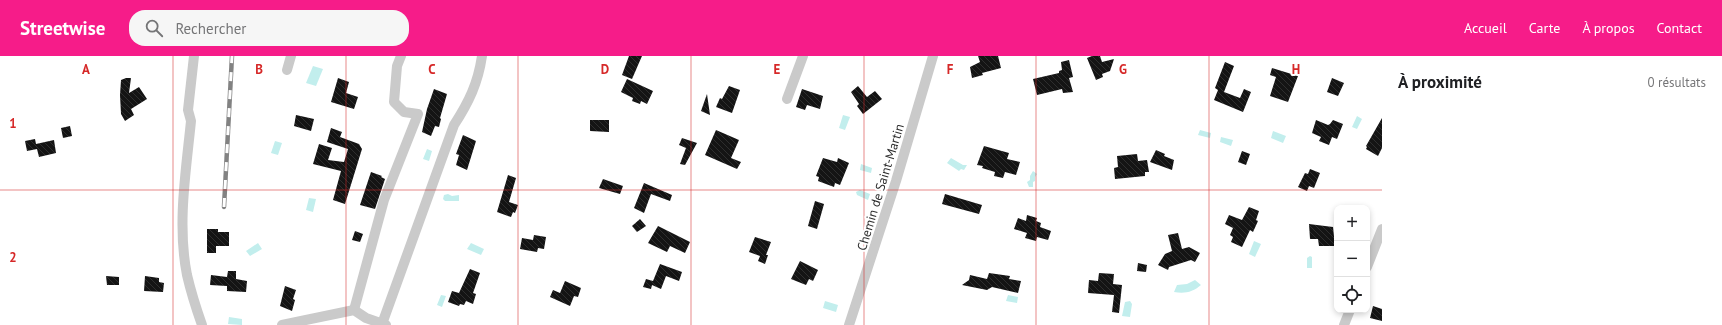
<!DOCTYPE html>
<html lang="fr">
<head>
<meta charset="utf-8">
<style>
	body { margin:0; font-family:"PT Sans",sans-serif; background:#f6f6f6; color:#202124 }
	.controls { position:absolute; right:12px; bottom:12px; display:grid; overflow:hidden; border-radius:8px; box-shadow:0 2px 6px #0003 }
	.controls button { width:36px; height:36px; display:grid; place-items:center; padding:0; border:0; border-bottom:1px solid #e0e0e0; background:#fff; color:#202124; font:20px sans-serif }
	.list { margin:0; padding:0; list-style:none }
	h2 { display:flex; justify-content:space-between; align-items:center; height:52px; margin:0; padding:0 16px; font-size:17px }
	h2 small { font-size:13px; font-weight:400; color:#757577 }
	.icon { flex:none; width:22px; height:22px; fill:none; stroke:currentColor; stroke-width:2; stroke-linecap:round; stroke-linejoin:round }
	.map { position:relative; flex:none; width:1382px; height:269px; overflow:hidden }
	header { display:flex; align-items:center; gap:24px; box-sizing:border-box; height:56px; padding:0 20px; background:#f61c89; color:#fff }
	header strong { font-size:19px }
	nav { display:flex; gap:22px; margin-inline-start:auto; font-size:14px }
	.search { width:280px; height:36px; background:#f6f6f6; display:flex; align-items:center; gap:10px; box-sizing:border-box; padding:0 14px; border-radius:16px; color:#757577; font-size:15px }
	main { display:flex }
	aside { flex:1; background:#fff }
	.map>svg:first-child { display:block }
	.water { fill:#c2eeed }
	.building { fill:url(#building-back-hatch) }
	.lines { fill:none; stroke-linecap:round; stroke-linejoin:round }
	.minor { stroke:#cacaca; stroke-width:10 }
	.rail-casing { stroke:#828282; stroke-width:4.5 }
	.rail { stroke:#fff; stroke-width:3; stroke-dasharray:9; stroke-linecap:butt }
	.grid { fill:none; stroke:#d62828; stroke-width:1; stroke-opacity:0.55 }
	.labels { text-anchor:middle; stroke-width:4; stroke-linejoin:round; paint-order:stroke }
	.street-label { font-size:13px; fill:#2d2d2d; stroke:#fff }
	.grid-label { font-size:13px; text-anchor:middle; font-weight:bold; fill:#d62828; stroke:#fff; stroke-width:4; stroke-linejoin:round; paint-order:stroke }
</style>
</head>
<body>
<header>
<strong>Streetwise</strong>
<div class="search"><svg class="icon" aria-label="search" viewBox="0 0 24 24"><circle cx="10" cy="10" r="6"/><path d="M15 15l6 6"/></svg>Rechercher</div>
<nav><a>Accueil</a><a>Carte</a><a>À propos</a><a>Contact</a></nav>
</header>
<main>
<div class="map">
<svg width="1382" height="269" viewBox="0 0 1382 269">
	<defs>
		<pattern id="building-back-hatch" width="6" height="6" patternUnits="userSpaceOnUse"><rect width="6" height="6" fill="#141414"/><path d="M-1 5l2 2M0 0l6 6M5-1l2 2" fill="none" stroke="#2e2e2e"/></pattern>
	</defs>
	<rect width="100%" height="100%" fill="#fff"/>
	<g class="water">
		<path d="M313,10L323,13L316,30L306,27Z"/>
		<path d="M843,59L850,61L845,74L839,72Z"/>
		<path d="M1357,60L1362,63L1357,73L1352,71Z"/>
		<path d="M1200,74L1211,77L1210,82L1198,79Z"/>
		<path d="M1273,75L1286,80L1283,87L1271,82Z"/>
		<path d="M1221,81L1233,84L1231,90L1220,86Z"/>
		<path d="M275,85L282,87L278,99L271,97Z"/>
		<path d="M427,93L432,95L429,105L423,103Z"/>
		<path d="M951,102L963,109H967L964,114L961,113L959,115L947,107Z"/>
		<path d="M861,108L872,112L871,117L860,114Z"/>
		<path d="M1033,115L1037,118L1035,121V125L1033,126V131H1029L1027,126L1030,124V120Z"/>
		<path d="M860,134L870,138L868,144L857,139L856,136Z"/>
		<path d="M448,138L452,140L459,139V145H445L443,143L444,139Z"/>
		<path d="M309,142L316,143L313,156L306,154Z"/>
		<path d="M1254,185L1261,188L1255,201L1249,198Z"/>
		<path d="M258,187L262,193L250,200L246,195Z"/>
		<path d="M471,187L484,193L481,199L467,193Z"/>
		<path d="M1310,200L1312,201V212H1307V202Z"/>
		<path d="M1195,224L1201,229C1193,236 1185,238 1174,236L1177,229L1187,228Z"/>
		<path d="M441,239L446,240L442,251L437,249Z"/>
		<path d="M1008,239L1018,241L1017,247L1006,245Z"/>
		<path d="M825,245L838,249L836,256L823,252Z"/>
		<path d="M1130,245L1132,248L1130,261L1122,260L1125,246Z"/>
		<path d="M229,261L242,263V269L228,268Z"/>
	</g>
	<g class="building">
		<path d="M629,0H642L632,23L622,19Z"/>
		<path d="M978,0H998L1001,12L982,17L983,19L972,22L970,11L980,6Z"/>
		<path d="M1092,0H1100L1102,6L1114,3L1110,15L1102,18L1103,21L1096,24L1087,2Z"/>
		<path d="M1069,4L1073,21L1069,22L1073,36L1063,37L1062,33L1037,39L1033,23L1059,17V15L1062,14L1061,6Z"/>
		<path d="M1225,6L1234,10L1224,36L1240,42L1244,33L1251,36L1243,56L1214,44L1218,34L1215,32Z"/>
		<path d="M1272,12L1298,20L1288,46L1270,40L1276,21L1270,19Z"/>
		<path d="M126,22H131L129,37L139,31L147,43L131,53L134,59L125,65L121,58L120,39L121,24Z"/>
		<path d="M338,22L349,26L346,37L358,41L354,53L331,46Z"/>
		<path d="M1332,22L1344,27L1338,40L1327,36Z"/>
		<path d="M627,23L653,35L647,48L641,45L640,48L632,45L633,42L621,36Z"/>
		<path d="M729,30L740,34L732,57L716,51L720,42L722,43Z"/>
		<path d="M858,30L867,41L875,35L882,43L863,58L857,50L859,48L851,36Z"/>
		<path d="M434,33L447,38L440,62L441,63L439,71L435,70L431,80L422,76L427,53Z"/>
		<path d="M802,33L823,40L820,53L807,49L805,54L796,51Z"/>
		<path d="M707,38L710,59L701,55Z"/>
		<path d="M296,59L314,63L311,75L294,70Z"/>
		<path d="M1382,62V92L1378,100L1366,93L1367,91L1366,90Z"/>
		<path d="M590,64H609V76L590,75Z"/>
		<path d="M1316,64L1328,69L1330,68L1333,64L1343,68L1337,83L1332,81L1329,89L1319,85L1321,81L1312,77Z"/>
		<path d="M70,70L72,80L63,82L61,72Z"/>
		<path d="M331,72L342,76L340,81L359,88L362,93L345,148L333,144L341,115L313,108L319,88L332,92L328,104L344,106L348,93L327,86Z"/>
		<path d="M716,74L739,84L731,102L741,106L737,113L705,99Z"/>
		<path d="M463,79L476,85L467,114L456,109L459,99L456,98Z"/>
		<path d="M682,82L697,87L685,109L680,108L686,92L679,89Z"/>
		<path d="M35,83L36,88L54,84L56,97L39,101L37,93L27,95L25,85Z"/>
		<path d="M984,90L1009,97L1007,103L1020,106L1016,119L1005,116L1003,122L994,120L995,116L982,112L983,110L977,109Z"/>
		<path d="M1156,94L1165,98L1164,100L1174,104L1172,114L1150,106Z"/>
		<path d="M1242,95L1250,98L1246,109L1238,106Z"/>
		<path d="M1137,98L1138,105L1147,104L1149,116H1145V120L1115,123L1114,112L1118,111L1117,100Z"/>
		<path d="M823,102L837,106L838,102L849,107L840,129L835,127L834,131L818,125L819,121L816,120Z"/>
		<path d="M1310,113L1320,117L1314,132L1309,130L1307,135L1298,131L1305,117L1308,118Z"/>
		<path d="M371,116L382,120L381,121L385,123L375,153L360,149Z"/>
		<path d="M508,119L516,122L509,146L518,149L515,157L513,156L511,161L497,156Z"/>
		<path d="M603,123L623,130L620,138L599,132Z"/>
		<path d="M644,127L672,139L670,145L651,138L644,157L634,152Z"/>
		<path d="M945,138L982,149L979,158L942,148Z"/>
		<path d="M815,145L824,148L817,173L808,170Z"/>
		<path d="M1249,151L1259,155L1256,164L1258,165L1253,176L1250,174L1242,191L1231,186L1233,181L1230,179L1233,172L1225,168L1229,159L1242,164Z"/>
		<path d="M1027,159L1037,162L1036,165L1041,167L1040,171L1051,175L1048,184L1037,181L1036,185L1025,182L1027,177L1014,173L1018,162L1026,165Z"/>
		<path d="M640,163L646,170L637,176L632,170Z"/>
		<path d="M1309,168L1333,171L1335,190H1319L1318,183H1310Z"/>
		<path d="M658,170L690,186L685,197L670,190L667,196L648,187Z"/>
		<path d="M207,173H218V176H229V190H216V197H207Z"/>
		<path d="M355,175L363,178L360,186L352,184Z"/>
		<path d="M1178,177L1182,193L1189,191L1200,197L1195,206L1191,204L1169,211L1168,214L1158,209L1165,198L1172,195L1168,179Z"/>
		<path d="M534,179L546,181L544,193L538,192L537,196L520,193L522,182L533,184Z"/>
		<path d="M755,181L771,186L766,199H768L765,208L758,205L760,200L749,196Z"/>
		<path d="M800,205L818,214L813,225L809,223L806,229L791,223Z"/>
		<path d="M1138,207L1147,209L1146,216L1137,215Z"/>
		<path d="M660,208L682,216L679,225L666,220L661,233L652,229L651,233L643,231L646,223L653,225Z"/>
		<path d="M470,213L480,217L473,237L476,238L473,248L466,245L464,249L460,248L459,250L448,246L452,235L459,237Z"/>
		<path d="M228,215H236V223L247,225L246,236L227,235V230L210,229L211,219L227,221Z"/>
		<path d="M989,217L1010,220L1009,223L1021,225L1018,237L992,231L987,234L962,229L969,224L970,219L987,223Z"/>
		<path d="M1099,217L1114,218L1113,228L1122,229L1119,257L1112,256L1114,239L1088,237L1089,224L1098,225Z"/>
		<path d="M106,220L119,221V229H107Z"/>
		<path d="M145,220L159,222V226L164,227L163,236L144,235Z"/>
		<path d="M565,225L581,232L578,241L574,240L570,250L550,241L553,234L560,237Z"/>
		<path d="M285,230L296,234L293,243L295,244L292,255L280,250Z"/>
		<path d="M1373,250L1382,253V265L1370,262Z"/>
	</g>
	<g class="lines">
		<g class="minor">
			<path d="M194,0L188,54L191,65C186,115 177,169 187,219C191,236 196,252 202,269"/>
			<path d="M287,14L291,0"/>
			<path d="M787,43L803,0"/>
			<path d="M1367,211L1382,173"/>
			<path d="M354,254L384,144L418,58L404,56L394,46L397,10L401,0"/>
			<path d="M382,268L454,69C469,46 478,27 482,0"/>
			<path d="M282,269L354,254L366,262L386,269"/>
			<path d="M849,269L896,125L933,0"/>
			<path d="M1344,269L1350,254"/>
		</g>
		<g class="rail-casing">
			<path id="rail" d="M224,151L232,0"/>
		</g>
		<use href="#rail" class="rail"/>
	</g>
	<path class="grid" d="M173,0V269M346,0V269M518,0V269M691,0V269M864,0V269M1036,0V269M1209,0V269M0,134H1382"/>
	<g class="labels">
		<g class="street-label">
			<text transform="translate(880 131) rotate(-73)" y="5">Chemin de Saint-Martin</text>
		</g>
	</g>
	<g class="grid-label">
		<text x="86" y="18">A</text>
		<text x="259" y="18">B</text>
		<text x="432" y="18">C</text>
		<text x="605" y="18">D</text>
		<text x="777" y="18">E</text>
		<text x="950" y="18">F</text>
		<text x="1123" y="18">G</text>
		<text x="1296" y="18">H</text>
		<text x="13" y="72">1</text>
		<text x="13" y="206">2</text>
	</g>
</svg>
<div class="controls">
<button>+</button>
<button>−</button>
<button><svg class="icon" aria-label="locate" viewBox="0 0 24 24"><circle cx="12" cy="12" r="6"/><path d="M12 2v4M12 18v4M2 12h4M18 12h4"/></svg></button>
</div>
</div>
<aside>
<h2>À proximité<small>0 résultats</small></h2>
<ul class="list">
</ul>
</aside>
</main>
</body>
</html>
